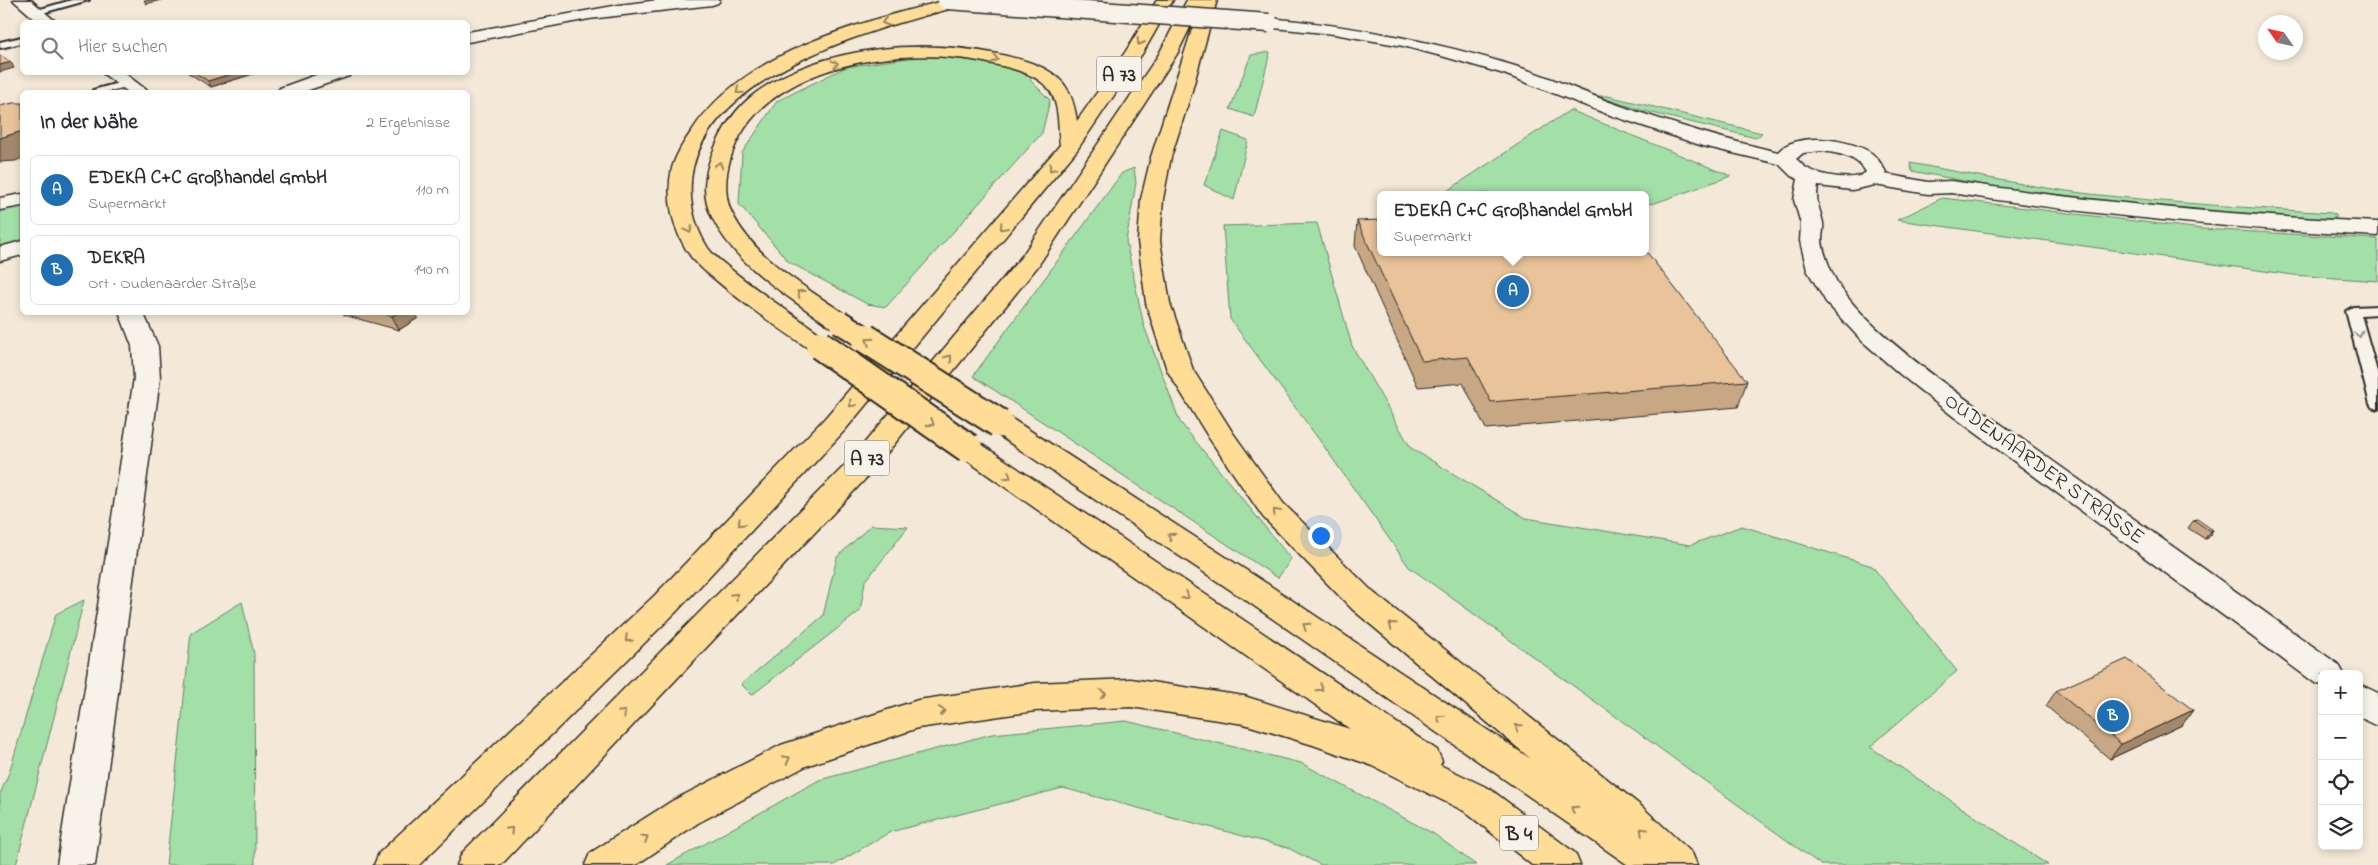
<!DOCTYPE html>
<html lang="de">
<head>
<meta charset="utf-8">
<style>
	body { margin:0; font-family:"Indie Flower",sans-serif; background:#f2f2f3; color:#2b2b33 }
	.controls { position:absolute; right:15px; bottom:15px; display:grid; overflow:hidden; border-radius:8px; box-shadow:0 2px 8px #0003 }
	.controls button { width:45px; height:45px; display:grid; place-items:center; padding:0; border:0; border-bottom:1px solid #e1e1e2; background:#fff; color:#2b2b33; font:25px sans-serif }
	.compass { position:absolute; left:2258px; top:15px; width:45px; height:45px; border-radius:50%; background:#fff; box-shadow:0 2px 8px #0003; rotate:304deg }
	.you { position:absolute; left:1320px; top:535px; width:18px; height:18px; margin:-12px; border:4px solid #fff; border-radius:50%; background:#1a73e8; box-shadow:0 0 0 8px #1a73e833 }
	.badge { display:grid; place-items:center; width:32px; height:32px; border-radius:50%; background:#1f6fb2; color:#fff; font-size:16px; font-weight:700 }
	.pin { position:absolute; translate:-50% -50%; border:2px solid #fff; box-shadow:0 1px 5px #0006 }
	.popup { position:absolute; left:1377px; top:191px; width:272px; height:65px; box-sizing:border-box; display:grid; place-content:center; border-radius:8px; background:#fff; filter:drop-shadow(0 1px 4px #0005); font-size:16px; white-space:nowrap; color:#7c7c81 }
	.popup b { font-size:19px; color:#2b2b33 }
	.popup::after { content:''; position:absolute; left:50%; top:100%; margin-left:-10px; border:10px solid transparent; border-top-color:#fff }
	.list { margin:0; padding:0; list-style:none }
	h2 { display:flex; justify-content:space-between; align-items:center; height:65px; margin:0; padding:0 20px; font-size:21px }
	h2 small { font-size:16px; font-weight:400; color:#7c7c81 }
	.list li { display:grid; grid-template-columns:32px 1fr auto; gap:15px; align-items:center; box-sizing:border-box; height:70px; margin:0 10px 10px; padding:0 10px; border:1px solid #e1e1e2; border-radius:8px }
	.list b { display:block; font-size:19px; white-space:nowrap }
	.list p { margin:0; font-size:16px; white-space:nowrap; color:#7c7c81 }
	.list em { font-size:16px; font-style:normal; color:#7c7c81 }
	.icon { flex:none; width:28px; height:28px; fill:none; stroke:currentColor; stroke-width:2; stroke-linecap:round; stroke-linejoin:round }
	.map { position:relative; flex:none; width:2378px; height:865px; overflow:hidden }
	.search { position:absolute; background:#fff; box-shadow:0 2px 8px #0003; left:20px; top:20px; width:450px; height:55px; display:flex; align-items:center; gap:12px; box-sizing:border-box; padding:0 18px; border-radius:8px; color:#7c7c81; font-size:19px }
	.panel { position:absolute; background:#fff; box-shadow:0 2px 8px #0003; left:20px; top:90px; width:450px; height:225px; border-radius:8px }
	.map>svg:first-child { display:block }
	.green { fill:#a2e0a8; stroke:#66866a }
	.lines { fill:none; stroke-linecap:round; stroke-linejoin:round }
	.service-casing { stroke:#2b2b2b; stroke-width:4 }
	.minor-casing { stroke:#2b2b2b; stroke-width:3 }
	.tertiary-casing { stroke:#2b2b2b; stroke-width:3 }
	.trunk-casing { stroke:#2b2b2b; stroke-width:3 }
	.motorway-casing { stroke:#2b2b2b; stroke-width:3 }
	.service { fill:#f7f3e8; fill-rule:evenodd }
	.minor { fill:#f7f3e8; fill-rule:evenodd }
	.tertiary { fill:#f7f3e8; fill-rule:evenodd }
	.trunk { fill:#ffdd96; fill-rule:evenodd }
	.motorway { fill:#ffdd96; fill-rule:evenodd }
	.minor-bridge-casing { stroke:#2b2b2b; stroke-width:21; stroke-linecap:butt }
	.motorway-bridge-far1-casing { stroke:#2b2b2b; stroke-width:26; stroke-linecap:butt }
	.motorway-bridge-casing { stroke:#2b2b2b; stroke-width:32; stroke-linecap:butt }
	.minor-bridge { stroke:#f7f3e8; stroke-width:18 }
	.motorway-bridge-far1 { stroke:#ffdd96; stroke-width:22 }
	.motorway-bridge { stroke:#ffdd96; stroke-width:28 }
	.wall { fill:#c8a884; stroke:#2b2b2b }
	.shaded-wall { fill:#a3886c; stroke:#2b2b2b }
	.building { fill:#e9c39a; stroke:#2b2b2b }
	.oneway { stroke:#958460 }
	.oneway2 { stroke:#918f8a }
	.labels { text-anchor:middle; stroke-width:4.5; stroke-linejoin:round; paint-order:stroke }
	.shield { fill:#f7f3e8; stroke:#686764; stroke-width:1 }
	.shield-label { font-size:20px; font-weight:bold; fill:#2b2b2b }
	.street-label { font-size:21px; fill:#2b2b2b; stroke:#f7f3e8 }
</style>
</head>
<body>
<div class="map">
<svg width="2378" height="865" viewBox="0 0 2378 865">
	<rect width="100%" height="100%" fill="#f4e9d8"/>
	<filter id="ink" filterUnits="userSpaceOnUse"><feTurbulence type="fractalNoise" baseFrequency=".02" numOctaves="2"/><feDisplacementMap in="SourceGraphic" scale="10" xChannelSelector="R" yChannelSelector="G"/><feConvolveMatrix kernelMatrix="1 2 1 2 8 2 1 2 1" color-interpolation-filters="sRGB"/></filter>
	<g filter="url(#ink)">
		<g class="green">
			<path d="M1270,52L1254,117L1230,109L1251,55Z"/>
			<path d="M934,54L988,60L1022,72L1050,100L1042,133L886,307L867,304L789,262L739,204L742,153L777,101L846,67Z"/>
			<path d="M1596,96H1608L1762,133L1756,138L1644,111Z"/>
			<path d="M1570,110L1731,176L1655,203L1646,204V195L1444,193Z"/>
			<path d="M1223,131L1248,140L1234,200L1204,185Z"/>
			<path d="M1910,163C1970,174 2030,187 2090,194C2171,203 2252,208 2332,213L2337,217L2324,220L2197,213L2041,196L1912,171Z"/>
			<path d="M1134,168L1136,183L1126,241L1144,326L1180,422L1291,559L1278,578L973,376L1122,173Z"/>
			<path d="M1942,198L2202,229L2378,239V281L2293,275L1897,220Z"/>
			<path d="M15,206H22V243L0,250V210Z"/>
			<path d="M1317,223L1352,346L1411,448L1526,518L1690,545L1742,526L1872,566L1957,671L1870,747L2048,865H1821L1409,567L1323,445L1230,319L1223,226Z"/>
			<path d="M871,525L908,527L865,582L860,611L752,695L741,684L823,616L837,557Z"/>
			<path d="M84,600L16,865H0V794L9,773L56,614Z"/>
			<path d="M242,602L254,654L255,865H166L191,633Z"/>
			<path d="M1126,721L1301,763L1434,834L1476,865H1321L1288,848L1063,788L890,832L834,865H667L819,780L992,734Z"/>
		</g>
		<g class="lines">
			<g class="service-casing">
				<g id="service">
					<path d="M72,0H89L35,15L30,12Z"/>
					<path d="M22,37V43L0,48V42Z"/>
					<path d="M126,81L131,84L130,86L107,92H92L93,90Z"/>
					<path d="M2378,306V314L2361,315L2378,375V409L2372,407L2370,404L2346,311L2353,307Z"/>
				</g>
			</g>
			<g class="minor-casing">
				<g id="minor">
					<path d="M13,0H31L56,22H38Z"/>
					<path d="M720,0L718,3L712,5L589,19L468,42V32L619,5L659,0Z"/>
					<path d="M1269,18C1353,26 1434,41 1515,66C1551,77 1586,94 1621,106C1673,124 1725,140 1778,152C1796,131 1847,139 1868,151C1877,156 1881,164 1886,172L1885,174L1928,182L1951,181C2093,202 2235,216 2378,222V236C2235,229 2093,215 1951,193L1928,194L1875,185L1852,190L1818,186C1815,203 1820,208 1823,223C1824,228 1822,234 1822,239C1822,248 1827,260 1830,268C1848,316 1932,374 1974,405L2339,665L2344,674H2322V685L2315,683L1954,417L1901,375L1862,341L1826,302L1807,270L1800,241L1801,224L1794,200L1798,179L1791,176L1779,164L1703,146L1607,114L1504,74L1445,57L1403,46L1334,34L1263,27L1261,23L1263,19ZM1821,151C1838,153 1857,156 1866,172C1855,183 1817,175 1805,167C1802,165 1799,161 1796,159L1803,153Z"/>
					<path d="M101,72H123L149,92H128Z"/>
					<path d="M324,72H352L349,76L303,92H278L280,88Z"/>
					<path d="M2359,684L2378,693V726L2359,717Z"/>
				</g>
			</g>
			<g class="tertiary-casing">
				<g id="tertiary">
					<path d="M22,194V206L0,210V198Z"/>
					<path d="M22,241V255L0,261V247Z"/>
					<path d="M119,312H143L158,346L160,378L95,865H57L134,378L132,346Z"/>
				</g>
			</g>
			<g class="trunk-casing">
				<path id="trunk" d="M1477,784L1490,789L1575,853L1580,865H1532L1464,811L1458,800L1464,789Z"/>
			</g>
			<g class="motorway-casing">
				<g id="motorway">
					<path d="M947,0H974L972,3C885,26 717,67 693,168C687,195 693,225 708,248C714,257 725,264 733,271C764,296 797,317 829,340L833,345L829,350L820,353L811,350C779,328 746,306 717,281C708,274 699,266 692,258C673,233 665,199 672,168C676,155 683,143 691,132C743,51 859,23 947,0Z"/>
					<path d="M1157,0H1173L1144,51L1077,150L845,430L676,612L419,865H374L379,853L654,596L825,418L1060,145C1058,128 1060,101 1047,87C1031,71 1006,67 984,62C900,45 758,63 730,160C725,177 724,199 733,215C756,260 809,289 849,317L852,322L849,327L840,329L831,327C788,296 734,265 711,215C701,195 705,171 713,152C722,129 737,106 757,92C823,45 922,39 998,54C1020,59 1048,65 1063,83C1072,94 1075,108 1077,121L1126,51Z"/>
					<path d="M1187,0H1217L1191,94L1171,157L1163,199L1160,241L1170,303L1193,370L1233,433L1283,503L1374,593L1641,806L1692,853L1697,865H1628L1247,601L989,429L985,423L989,417L999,415L1009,417L1269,585L1531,759L1352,609L1263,517L1209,438L1167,370L1146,303L1138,241L1141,199L1151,157L1198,11L1177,54L1038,266L871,473L501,865H457L462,853L851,459L1022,256L1159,54Z"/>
					<path d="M968,439L978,442L1437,750L1442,761L1440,765L1490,789L1496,800L1490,811L1477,816L1464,811L1373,766L1313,745L1244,724L1131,707L1035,711L918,728L806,766L698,823L636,865H585L590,853L672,801L781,745L918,700L1035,683L1131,679L1244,696L1350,729L958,454L954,448L958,442Z"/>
				</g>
			</g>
			<use href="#service" class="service"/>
			<use href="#minor" class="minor"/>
			<use href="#tertiary" class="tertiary"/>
			<use href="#trunk" class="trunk"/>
			<use href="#motorway" class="motorway"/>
			<g class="minor-bridge-casing">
				<path id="minor-bridge" d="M947,0L1269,23"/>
			</g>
			<g class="motorway-bridge-far1-casing">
				<path id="motorway-bridge-far1" d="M840,322L867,339"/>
			</g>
			<g class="motorway-bridge-casing">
				<g id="motorway-bridge">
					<path d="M865,338L999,423"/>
					<path d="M820,345L968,448"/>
				</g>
			</g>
			<use href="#minor-bridge" class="minor-bridge"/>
			<use href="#motorway-bridge-far1" class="motorway-bridge-far1"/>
			<use href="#motorway-bridge" class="motorway-bridge"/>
		</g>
		<g class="wall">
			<path d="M187,72H259L211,87Z"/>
			<path d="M1357,221L1747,381L1738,407L1486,429L1463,383L1418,387L1355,246Z"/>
			<path d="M343,312H415L418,318L399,330L344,315Z"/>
			<path d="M2194,520L2213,530L2208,538L2205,539L2188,528Z"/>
			<path d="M2056,691L2193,710L2182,725L2110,759L2046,706Z"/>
		</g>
		<g class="shaded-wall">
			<path d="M144,0H161L146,4Z"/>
			<path d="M11,62L14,68L0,72V65Z"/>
			<path d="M237,72H259L211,87L208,81Z"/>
			<path d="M22,131V158L16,161L0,162V138Z"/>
			<path d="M399,312H415L418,318L399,330L392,316Z"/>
			<path d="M2213,530L2208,538L2205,539L2210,531Z"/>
			<path d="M2193,710L2182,725L2110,759L2121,744Z"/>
		</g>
		<g class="building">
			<path d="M0,55L11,62L0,65Z"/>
			<path d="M194,72H237L208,81Z"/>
			<path d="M13,103H22V131L0,138V106Z"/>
			<path d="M1380,220V252H1646V251L1747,381L1491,402L1468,357L1422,361L1357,221Z"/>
			<path d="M378,312H399L392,316Z"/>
			<path d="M2197,519L2213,530L2210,531L2194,520Z"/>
			<path d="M2127,659L2193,710L2121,744L2056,691Z"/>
		</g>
		<defs><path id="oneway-chevron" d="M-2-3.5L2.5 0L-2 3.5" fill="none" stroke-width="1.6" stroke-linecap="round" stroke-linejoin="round" transform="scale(1.25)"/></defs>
		<g class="oneway">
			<use href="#oneway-chevron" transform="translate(885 22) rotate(163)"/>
			<use href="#oneway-chevron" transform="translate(1140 42) rotate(120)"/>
			<use href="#oneway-chevron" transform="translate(995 59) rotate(15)"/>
			<use href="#oneway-chevron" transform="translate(835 64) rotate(-16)"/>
			<use href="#oneway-chevron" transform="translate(739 91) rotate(140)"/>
			<use href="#oneway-chevron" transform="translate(719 165) rotate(-75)"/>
			<use href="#oneway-chevron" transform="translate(1052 168) rotate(128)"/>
			<use href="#oneway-chevron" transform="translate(1003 227) rotate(131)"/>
			<use href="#oneway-chevron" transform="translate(689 230) rotate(66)"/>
			<use href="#oneway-chevron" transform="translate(800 293) rotate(-144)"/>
			<use href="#oneway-chevron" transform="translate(869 341) rotate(-147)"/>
			<use href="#oneway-chevron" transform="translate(949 358) rotate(-51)"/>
			<use href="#oneway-chevron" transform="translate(852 404) rotate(131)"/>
			<use href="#oneway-chevron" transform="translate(931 423) rotate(35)"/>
			<use href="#oneway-chevron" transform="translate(1008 476) rotate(34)"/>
			<use href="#oneway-chevron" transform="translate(1276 512) rotate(-132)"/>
			<use href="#oneway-chevron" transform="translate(741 523) rotate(134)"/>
			<use href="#oneway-chevron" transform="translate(1171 536) rotate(-147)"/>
			<use href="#oneway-chevron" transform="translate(735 596) rotate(-46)"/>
			<use href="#oneway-chevron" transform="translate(1186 596) rotate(34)"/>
			<use href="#oneway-chevron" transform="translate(1392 625) rotate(-141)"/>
			<use href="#oneway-chevron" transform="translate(1306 626) rotate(-146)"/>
			<use href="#oneway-chevron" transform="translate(628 639) rotate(136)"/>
			<use href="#oneway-chevron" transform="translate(1320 688) rotate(34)"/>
			<use href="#oneway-chevron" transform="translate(1103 694) rotate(-2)"/>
			<use href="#oneway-chevron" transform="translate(942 711) rotate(-9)"/>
			<use href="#oneway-chevron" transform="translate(623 713) rotate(-46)"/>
			<use href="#oneway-chevron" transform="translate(1440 718) rotate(-146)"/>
			<use href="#oneway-chevron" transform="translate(1518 727) rotate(-141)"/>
			<use href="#oneway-chevron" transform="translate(787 759) rotate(-27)"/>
			<use href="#oneway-chevron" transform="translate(1574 809) rotate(-146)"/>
			<use href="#oneway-chevron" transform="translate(510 830) rotate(-46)"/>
			<use href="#oneway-chevron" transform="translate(1643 831) rotate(-136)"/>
			<use href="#oneway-chevron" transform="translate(645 838) rotate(-33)"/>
		</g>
		<use class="oneway2" href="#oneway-chevron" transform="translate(2359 334) rotate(75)"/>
	</g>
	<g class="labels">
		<g class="shield">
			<rect x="1096.5" y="56.5" width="45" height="35" rx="4"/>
			<rect x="844.5" y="440.5" width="45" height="35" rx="4"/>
			<rect x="1500" y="815.5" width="38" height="35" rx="4"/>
		</g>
		<g class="shield-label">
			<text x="1119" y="81">A 73</text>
			<text x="867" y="465">A 73</text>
			<text x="1519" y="840">B 4</text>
		</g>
		<g class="street-label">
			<text transform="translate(2045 468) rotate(36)" y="7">OUDENAARDER STRASSE</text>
		</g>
	</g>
</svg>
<div class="controls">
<button>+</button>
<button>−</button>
<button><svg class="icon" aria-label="locate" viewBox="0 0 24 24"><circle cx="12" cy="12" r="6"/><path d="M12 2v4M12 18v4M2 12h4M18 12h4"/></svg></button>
<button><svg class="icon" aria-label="layers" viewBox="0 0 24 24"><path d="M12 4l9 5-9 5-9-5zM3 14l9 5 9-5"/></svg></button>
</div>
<svg class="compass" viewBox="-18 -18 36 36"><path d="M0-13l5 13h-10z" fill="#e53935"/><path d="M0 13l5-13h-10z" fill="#7c7c81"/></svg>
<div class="you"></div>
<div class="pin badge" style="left:1513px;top:291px">A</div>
<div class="popup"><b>EDEKA C+C Großhandel GmbH</b>Supermarkt</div>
<div class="pin badge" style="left:2113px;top:716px">B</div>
<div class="search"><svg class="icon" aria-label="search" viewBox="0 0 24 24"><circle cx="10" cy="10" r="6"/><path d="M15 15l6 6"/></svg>Hier suchen</div>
<section class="panel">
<h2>In der Nähe<small>2 Ergebnisse</small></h2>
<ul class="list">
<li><span class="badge">A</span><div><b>EDEKA C+C Großhandel GmbH</b><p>Supermarkt</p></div><em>110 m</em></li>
<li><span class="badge">B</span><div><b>DEKRA</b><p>Ort · Oudenaarder Straße</p></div><em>140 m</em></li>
</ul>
</section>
</div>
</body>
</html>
